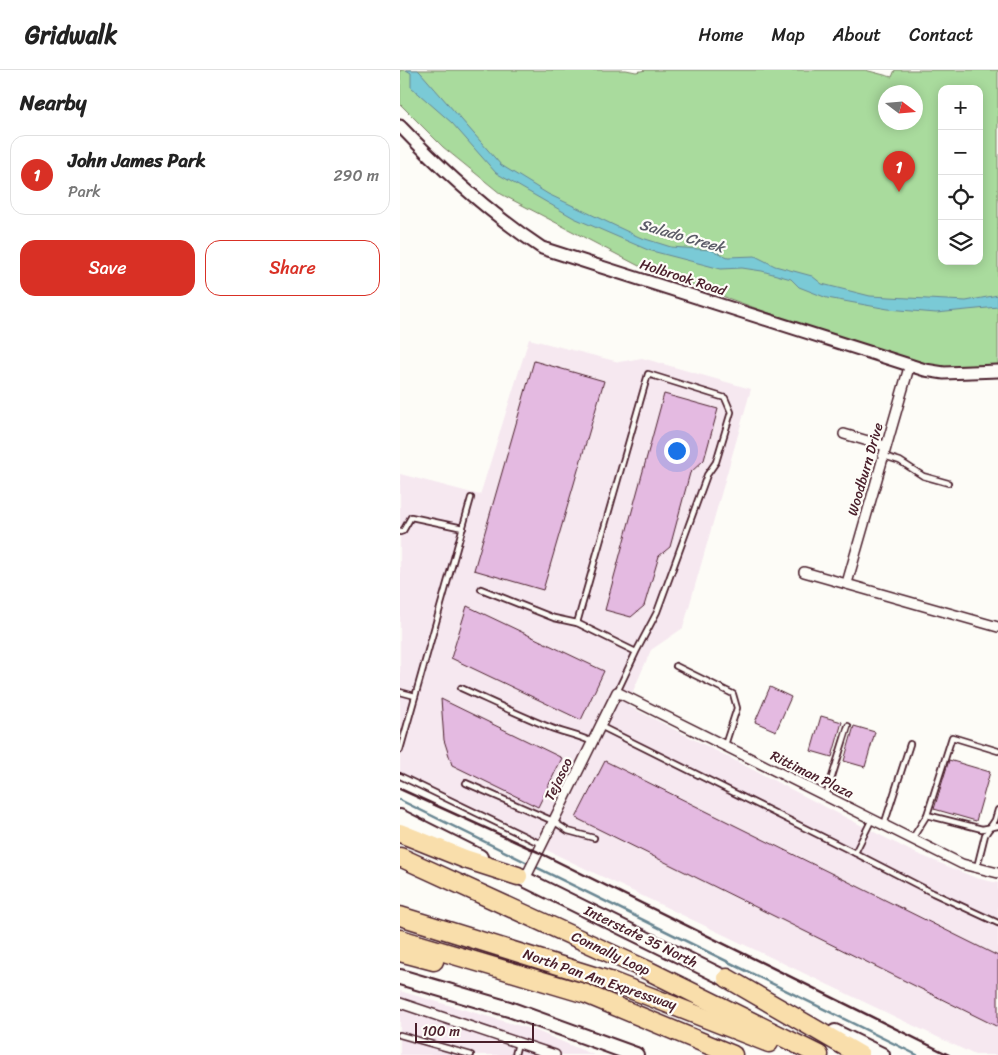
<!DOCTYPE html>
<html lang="en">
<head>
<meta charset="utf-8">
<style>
	body { margin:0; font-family:Sriracha,sans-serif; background:#f2f2f2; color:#222 }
	.controls { position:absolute; right:15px; top:15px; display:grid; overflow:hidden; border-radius:10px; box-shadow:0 2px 12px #0003 }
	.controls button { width:45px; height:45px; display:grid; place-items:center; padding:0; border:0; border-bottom:1px solid #e0e0e0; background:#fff; color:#222; font:25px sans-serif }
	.compass { position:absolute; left:478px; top:15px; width:45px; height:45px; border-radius:50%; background:#fff; box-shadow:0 2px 12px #0003; rotate:106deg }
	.scale { position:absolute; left:15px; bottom:12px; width:119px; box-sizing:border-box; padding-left:5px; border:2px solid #4a1f2b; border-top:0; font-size:14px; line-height:18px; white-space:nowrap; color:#4a1f2b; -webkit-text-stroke:4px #fdfcf7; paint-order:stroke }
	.you { position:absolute; left:276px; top:380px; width:18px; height:18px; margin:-12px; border:4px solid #fff; border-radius:50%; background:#1a73e8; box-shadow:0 0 0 8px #1a73e833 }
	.badge { display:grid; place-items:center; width:32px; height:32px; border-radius:50%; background:#d93025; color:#fff; font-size:16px; font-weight:700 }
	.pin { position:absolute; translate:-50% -41px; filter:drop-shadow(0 1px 2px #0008) }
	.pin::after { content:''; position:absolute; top:26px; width:18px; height:15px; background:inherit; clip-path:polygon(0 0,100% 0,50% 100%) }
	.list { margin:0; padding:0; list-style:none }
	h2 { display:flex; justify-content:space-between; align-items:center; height:65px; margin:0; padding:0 20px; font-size:21px }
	h2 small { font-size:16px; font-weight:400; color:#767676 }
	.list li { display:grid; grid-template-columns:32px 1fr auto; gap:15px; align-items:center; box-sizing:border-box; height:80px; margin:0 10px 10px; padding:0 10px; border:1px solid #e0e0e0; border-radius:15px }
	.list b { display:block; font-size:19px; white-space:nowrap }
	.list p { margin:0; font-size:16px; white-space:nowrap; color:#767676 }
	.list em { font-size:16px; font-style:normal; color:#767676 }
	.actions { display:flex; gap:10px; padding:15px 20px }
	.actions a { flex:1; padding:11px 0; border:1px solid #d93025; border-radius:15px; text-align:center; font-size:18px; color:#d93025 }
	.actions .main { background:#d93025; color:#fff }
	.icon { flex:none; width:28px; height:28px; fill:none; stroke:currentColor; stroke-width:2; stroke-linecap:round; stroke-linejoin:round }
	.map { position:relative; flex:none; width:598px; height:985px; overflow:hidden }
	header { display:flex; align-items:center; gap:30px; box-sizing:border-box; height:70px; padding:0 25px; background:#fff; border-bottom:1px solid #e0e0e0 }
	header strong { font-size:24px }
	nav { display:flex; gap:28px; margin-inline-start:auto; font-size:18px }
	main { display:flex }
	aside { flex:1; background:#fff }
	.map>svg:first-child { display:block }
	.built { fill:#f6e8f0 }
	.green { fill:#a9db9d; stroke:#7a7d64; fill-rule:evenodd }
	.water { fill:#7acad6; stroke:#678692 }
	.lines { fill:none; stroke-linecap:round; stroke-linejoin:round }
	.stream { stroke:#678692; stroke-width:2.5 }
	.building { fill:#e4bae1; stroke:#4a1f2b }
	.service-casing { stroke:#4a1f2b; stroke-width:8 }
	.minor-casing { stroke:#4a1f2b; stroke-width:12 }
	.tertiary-casing { stroke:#4a1f2b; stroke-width:15 }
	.secondary-casing { stroke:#4a1f2b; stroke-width:18 }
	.motorway-casing { stroke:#4a1f2b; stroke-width:21 }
	.service { stroke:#fdfcf7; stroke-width:4.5 }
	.minor { stroke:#fdfcf7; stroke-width:9 }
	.tertiary { stroke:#fdfcf7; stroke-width:11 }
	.secondary { stroke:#fdfcf7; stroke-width:14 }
	.motorway { stroke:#f9deab; stroke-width:18 }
	.rail { stroke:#4a1f2b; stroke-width:2.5 }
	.labels { text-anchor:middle; stroke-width:4.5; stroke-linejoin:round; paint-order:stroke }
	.street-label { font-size:14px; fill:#4a1f2b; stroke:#fdfcf7 }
	.water-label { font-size:15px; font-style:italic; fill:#5b5b67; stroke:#fdfcf7 }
</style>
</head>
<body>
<header>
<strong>Gridwalk</strong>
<nav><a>Home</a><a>Map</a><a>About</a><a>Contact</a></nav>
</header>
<main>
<aside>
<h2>Nearby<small></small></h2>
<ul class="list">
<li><span class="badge">1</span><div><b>John James Park</b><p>Park</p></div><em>290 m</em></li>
</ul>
<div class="actions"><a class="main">Save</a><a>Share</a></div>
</aside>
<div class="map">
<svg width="598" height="985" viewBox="0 0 598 985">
	<rect width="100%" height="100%" fill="#fdfcf7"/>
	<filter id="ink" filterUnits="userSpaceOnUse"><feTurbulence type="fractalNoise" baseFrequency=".02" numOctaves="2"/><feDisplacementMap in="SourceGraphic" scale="10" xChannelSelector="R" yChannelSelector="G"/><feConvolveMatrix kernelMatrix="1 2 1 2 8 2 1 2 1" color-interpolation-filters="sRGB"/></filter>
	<g filter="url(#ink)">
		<g class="built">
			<path d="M129,269L219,292L242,288L351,319L283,558L251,580L227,635L513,782L576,808L598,813V985H575L0,710V404L80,425Z"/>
			<path d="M0,921L134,960L194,985H0Z"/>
		</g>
		<path class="green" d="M0,0H226L236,2L246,0H465L492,7L495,0H598V299L563,303L510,294L239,196L101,124L43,77L0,34ZM542,19H579V191H542ZM486,22H516V52H486Z"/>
		<path class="water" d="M6,0H18L21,3L101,95L148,124L239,167L271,177L311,180L328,187L355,186L375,196L412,206L422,214L470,226L566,231L598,225V237L536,243L488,239L427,228L399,217L391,209L362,201L342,198L321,199L248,180L174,148L96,103L52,53L11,17V3Z"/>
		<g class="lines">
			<path class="stream" d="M0,730L517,985"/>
		</g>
		<g class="building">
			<path d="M134,291L204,311L143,520L74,500Z"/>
			<path d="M264,324L318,339L304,390L290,403L270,477L259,486L244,536L231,547L205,540Z"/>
			<path d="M67,536L204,601L181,650L51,588Z"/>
			<path d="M370,617L391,627L376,661L355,652Z"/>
			<path d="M41,629L162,688L138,737L52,695L44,670Z"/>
			<path d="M421,646L442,652L432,687L411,681Z"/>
			<path d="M454,656L475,662L465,697L444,691Z"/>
			<path d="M549,690L590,702L576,751L534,739Z"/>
			<path d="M205,691L598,886V957L176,748Z"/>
		</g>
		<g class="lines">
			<g class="service-casing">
				<g id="service">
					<path d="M484,386L500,391L523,406L548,413"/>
					<path d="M0,462L3,461L11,447L63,458"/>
					<path d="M81,519L154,548L177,553"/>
					<path d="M276,596L333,624L337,638L325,675"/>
					<path d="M61,618C90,631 119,645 149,657C163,663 178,665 192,672"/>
					<path d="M0,622L15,626"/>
					<path d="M217,622L236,582L177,553L248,304L325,328L331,342L316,392L307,405L257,542L236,582"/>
					<path d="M200,656L455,783L472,749"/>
					<path d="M0,680L71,428"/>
					<path d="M0,706L141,774"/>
					<path d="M66,713L153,751L168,761L194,768"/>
					<path d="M426,726L448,656"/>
					<path d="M527,745L582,759L598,756"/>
					<path d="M484,755L510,674"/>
					<path d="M512,769L527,745L552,667L598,681"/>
					<path d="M455,783L533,823L598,853"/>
					<path d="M577,797L585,765L595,750L598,740"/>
					<path d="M0,965L71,985"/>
					<path d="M115,985L118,973"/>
				</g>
			</g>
			<g class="minor-casing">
				<g id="minor">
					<path d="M444,364L485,376"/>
					<path d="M404,502L598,557"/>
					<path d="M447,513L510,294"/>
					<path d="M125,809L217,622L562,794L598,803"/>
					<path d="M0,933L155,985"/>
				</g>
			</g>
			<g class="tertiary-casing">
				<path id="tertiary" d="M0,56C44,102 89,143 142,178L525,300L544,303L598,301"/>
			</g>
			<g class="secondary-casing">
				<g id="secondary">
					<path d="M0,747L80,787"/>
					<path d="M110,802L335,913"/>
					<path d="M0,907L109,939L236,985"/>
					<path d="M435,962L482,985"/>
				</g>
			</g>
			<g class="motorway-casing">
				<g id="motorway">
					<path d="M0,763L65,789L118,806"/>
					<path d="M0,787L249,901L419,985"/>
					<path d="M0,846L210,911L369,973"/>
					<path d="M0,869L186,924L333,985"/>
					<path d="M0,882L34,891"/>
					<path d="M327,908L460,985"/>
				</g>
			</g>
			<use href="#service" class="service"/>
			<use href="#minor" class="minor"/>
			<use href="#tertiary" class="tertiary"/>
			<use href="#secondary" class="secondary"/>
			<use href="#motorway" class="motorway"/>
			<path class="rail" d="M0,719L138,782L549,985"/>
		</g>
	</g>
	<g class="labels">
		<g class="street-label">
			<text transform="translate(283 207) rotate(18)" y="5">Holbrook Road</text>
			<text transform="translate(465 399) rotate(-74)" y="5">Woodburn Drive</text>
			<text transform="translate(412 704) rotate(26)" y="5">Rittiman Plaza</text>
			<text transform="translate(158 709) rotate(-64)" y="5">Tejasco</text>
			<text transform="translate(241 866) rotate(26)" y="5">Interstate 35 North</text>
			<text transform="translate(211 883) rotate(25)" y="5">Connally Loop</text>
			<text transform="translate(200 909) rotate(19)" y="5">North Pan Am Expressway</text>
		</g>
		<g class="water-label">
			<text transform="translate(282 166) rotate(16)" y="5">Salado Creek</text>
		</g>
	</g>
</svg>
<div class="controls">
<button>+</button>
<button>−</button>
<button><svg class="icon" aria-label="locate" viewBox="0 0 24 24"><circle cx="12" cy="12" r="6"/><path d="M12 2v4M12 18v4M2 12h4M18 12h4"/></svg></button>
<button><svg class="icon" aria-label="layers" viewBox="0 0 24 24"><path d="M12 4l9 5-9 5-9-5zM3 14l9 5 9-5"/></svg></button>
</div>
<svg class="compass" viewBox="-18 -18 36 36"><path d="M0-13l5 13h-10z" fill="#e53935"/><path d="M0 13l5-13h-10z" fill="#767676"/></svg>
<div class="scale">100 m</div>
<div class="you"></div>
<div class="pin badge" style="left:499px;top:122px">1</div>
</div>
</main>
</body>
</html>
